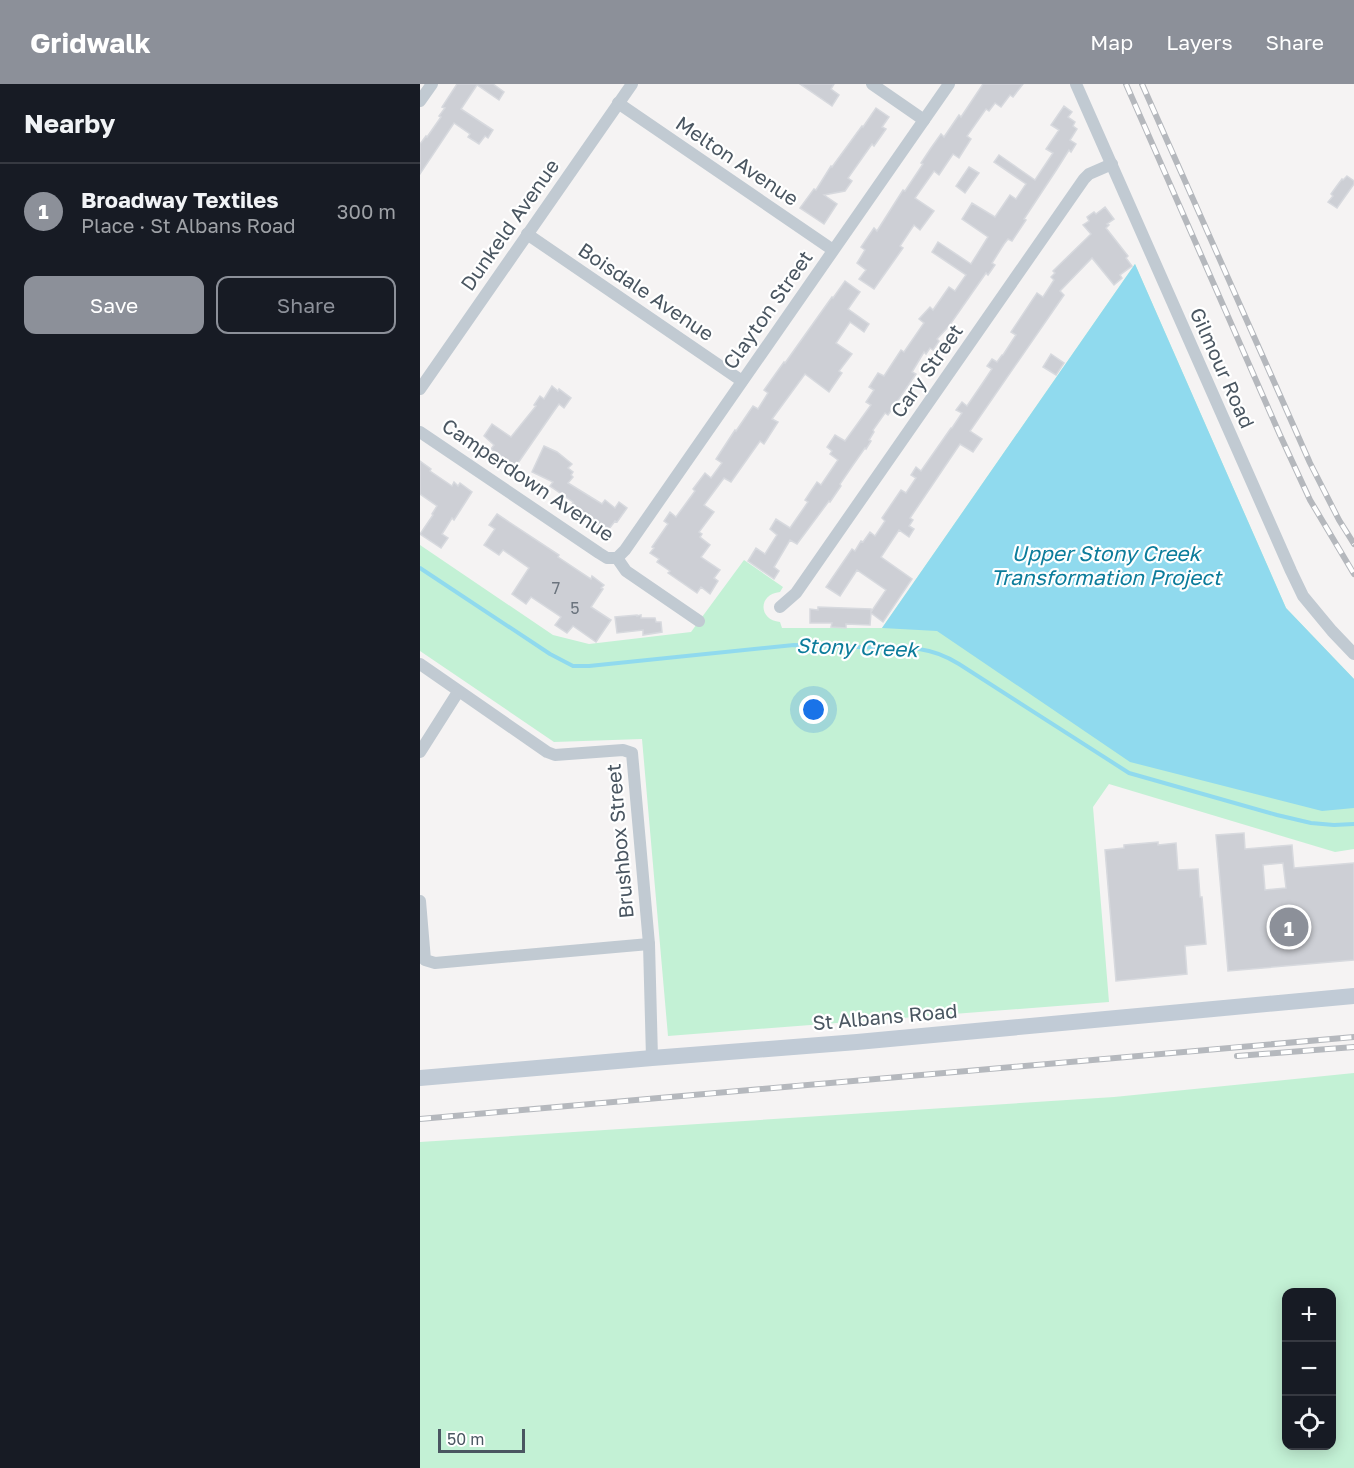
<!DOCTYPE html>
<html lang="en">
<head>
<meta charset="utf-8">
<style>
	body { margin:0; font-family:"Golos Text",sans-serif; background:#242831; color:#f1f3f6 }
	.controls { position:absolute; right:18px; bottom:18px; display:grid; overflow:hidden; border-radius:12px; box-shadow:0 3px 15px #0003 }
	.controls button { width:54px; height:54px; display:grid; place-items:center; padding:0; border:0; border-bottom:2px solid #363941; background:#171b24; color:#f1f3f6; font:30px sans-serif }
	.scale { position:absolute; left:18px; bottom:15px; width:87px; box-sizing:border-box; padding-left:6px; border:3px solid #4a5661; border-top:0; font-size:16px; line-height:21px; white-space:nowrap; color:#4a5661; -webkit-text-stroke:4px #fff; paint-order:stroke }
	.you { position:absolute; left:394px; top:626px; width:21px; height:21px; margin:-15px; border:4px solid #fff; border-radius:50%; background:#1a73e8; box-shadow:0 0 0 9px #1a73e833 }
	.badge { display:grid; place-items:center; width:39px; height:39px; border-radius:50%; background:#8c9099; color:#fff; font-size:20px; font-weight:700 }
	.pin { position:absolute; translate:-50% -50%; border:3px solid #fff; box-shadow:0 2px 6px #0006 }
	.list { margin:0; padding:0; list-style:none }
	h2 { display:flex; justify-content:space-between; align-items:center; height:78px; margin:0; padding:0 24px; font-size:26px }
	h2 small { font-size:20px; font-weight:400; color:#9ea1a6 }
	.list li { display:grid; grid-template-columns:39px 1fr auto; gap:18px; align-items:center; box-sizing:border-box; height:96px; padding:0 24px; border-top:2px solid #363941 }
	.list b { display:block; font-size:22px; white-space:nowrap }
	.list p { margin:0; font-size:20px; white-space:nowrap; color:#9ea1a6 }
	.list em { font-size:20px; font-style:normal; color:#9ea1a6 }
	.actions { display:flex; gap:12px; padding:18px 24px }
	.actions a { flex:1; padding:14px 0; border:2px solid #8c9099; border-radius:12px; text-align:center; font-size:21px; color:#8c9099 }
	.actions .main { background:#8c9099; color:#fff }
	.icon { flex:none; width:33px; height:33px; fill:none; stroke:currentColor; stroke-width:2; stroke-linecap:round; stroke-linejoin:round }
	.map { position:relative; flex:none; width:934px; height:1384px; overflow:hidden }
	header { display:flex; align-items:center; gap:36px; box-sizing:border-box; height:84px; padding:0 30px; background:#8c9099; color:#fff }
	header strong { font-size:28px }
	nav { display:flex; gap:33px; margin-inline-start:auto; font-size:21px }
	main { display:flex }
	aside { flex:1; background:#171b24 }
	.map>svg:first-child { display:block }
	.green { fill:#c3f1d5; fill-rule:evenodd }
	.water { fill:#90daee }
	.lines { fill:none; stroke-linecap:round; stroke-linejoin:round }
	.stream { stroke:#90daee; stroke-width:4 }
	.building { fill:#cdcfd5; stroke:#d7d9de; stroke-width:1.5; fill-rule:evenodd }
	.minor { stroke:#c1cad2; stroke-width:12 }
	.secondary { stroke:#c1cbd6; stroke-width:16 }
	.rail-casing { stroke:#b5b8bd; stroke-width:6 }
	.rail { stroke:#fff; stroke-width:4; stroke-dasharray:11; stroke-linecap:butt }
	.labels { text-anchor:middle; stroke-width:4.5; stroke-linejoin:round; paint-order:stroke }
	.number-label { font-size:16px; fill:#6b747e }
	.street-label { font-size:20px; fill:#4a5661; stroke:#fff }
	.water-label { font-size:21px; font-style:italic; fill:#0c7c9b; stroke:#fff }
</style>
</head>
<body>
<header>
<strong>Gridwalk</strong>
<nav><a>Map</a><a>Layers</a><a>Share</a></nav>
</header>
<main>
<aside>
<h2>Nearby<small></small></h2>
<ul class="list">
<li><span class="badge">1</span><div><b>Broadway Textiles</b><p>Place · St Albans Road</p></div><em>300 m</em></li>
</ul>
<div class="actions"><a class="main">Save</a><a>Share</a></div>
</aside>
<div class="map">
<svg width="934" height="1384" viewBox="0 0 934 1384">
	<rect width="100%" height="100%" fill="#f5f3f3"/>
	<g class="green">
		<path d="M715,180L866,524L934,595V765L915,768L689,700L673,723L689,918L248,952L222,655L134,658L0,567V461L133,551L169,560L271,548L324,476L363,503L360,508C338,510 338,536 360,538L362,544H462Z"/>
		<path d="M934,989V1384H0V1058L694,1013ZM866,1208H912V1362H866Z"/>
	</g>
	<path class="water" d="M715,180L866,524L934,595V724L902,727L710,678L517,547L462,544Z"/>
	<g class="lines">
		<path class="stream" d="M0,484L130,570L153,582H169L374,561L499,565C514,567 526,572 539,580L709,689L857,731L891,739L914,741L934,740"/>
	</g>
	<g class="building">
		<path d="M37,0H73L84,8L79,16L57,1L41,25L73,46L68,54L65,52L59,60L48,53L50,50L34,39L0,90V60L6,52L7,53L21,33L19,32L25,24L22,23Z"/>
		<path d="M380,0H414L411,5L419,11L412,22Z"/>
		<path d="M563,0H603L593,13L590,11L581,23L575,19L569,27L566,25L547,52L551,55L539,74L533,70L519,91L514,87L495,114L514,127L500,146L494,141L480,162L483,164L454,205L439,195L446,186L437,179L445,166L441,163L454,144L457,147L483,106L485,107L503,80L501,79L511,64L521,50L524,53L539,31L541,33Z"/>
		<path d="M644,22L652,28L648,33L655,38L653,42L657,45L650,56L656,60L651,68L649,66L637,85L604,135L606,136L592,157L588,155L584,160L572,179L575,181L568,191L566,189L529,242L517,255L519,257L513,266L510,264L506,270L504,268L492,288L496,290L468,331L465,329L453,346L454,348L449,356L451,357L446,365L445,364L433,381L420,400L421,402L410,418L409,417L377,460L370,456L354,483L359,487L354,495L328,477L336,464L345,470L357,451L350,445L356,435L370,444L388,418L385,416L397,398L401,401L418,376L410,370L412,367L407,363L415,351L425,357L451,321L446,318L454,306L449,303L458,289L464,292L481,266L484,268L504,239L499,235L510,223L513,226L529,203L535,207L546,191L512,168L518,158L551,180L568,153L542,135L552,119L575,133L590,111L596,115L606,100L574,78L579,71L615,96L633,69L626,65L639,46L631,41Z"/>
		<path d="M456,24L469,33L462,43L466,45L454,62L452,60L428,94L432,97L425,107L404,111L417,120L404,140L380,124L394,105L396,106L411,82L412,83L442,42L443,43Z"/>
		<path d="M549,83L559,89L545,109L536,102Z"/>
		<path d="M927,92L934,97V100L917,124L908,118L913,112L911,110L916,103L922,95L923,96Z"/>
		<path d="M685,123L694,135L687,140L689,141L686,144L708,172L706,174L712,182L700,191L702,194L694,201L672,174L640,207L644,211L550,347L562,355L553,368L540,360L490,434L493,436L489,442L494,445L489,453L479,446L461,473L492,495L463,538L451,529L450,541L426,540V544L411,543L412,539H390V525L398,526V523L451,525V528L466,506L437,486L420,512L406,503L432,465L435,467L441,457L443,458L450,448L455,452L465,437L462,434L481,406L486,409L496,394L491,391L496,383L501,387L531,344H532L542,329L536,326L542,318L547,322L562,300L572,285L567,282L572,275L577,278L582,271H583L596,251L591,248L617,209L623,213L634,196L631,193L635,189L633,187L671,150L663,141L669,137L667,133L674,128L676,130Z"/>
		<path d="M425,197L440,208L428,225L449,240L444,248L430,238L416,259L432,270L419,287L422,289L409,308L385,290L352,335L358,338L344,360L340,357L311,398L304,394L284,421L294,428L279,448L282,450L280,453L290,461L281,473L300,486L294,494L298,497L290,510L281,503L277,509L248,489L250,487L237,478L239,475L230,469L234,464L232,463L248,440L244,437L250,428L256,433L275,407L273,405L285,389L291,394L302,379L296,375L315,346L316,347L333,322L338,325L348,309L344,306L364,278L365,279L412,213L413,214Z"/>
		<path d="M631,270L644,279L636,291L623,283Z"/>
		<path d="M132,302L138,307L139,305L151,314L144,324L139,320L134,327L96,382L71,365L74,361L64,352L72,340L91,353L116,322L114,321L120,312L124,315Z"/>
		<path d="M124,362L137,368L152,380L148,384L153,388L151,391L153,393L148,399L182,420L185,416L195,424L199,418L207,424L197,438L195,437L189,445L181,439L179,442L151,423L153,418L130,402L133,398L112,388Z"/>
		<path d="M0,377L11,385L10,387L32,402L34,398L38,402L40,399L52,408L34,436L32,434L22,450L28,454L21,464L0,450L13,431L12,430L17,422L0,410Z"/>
		<path d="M77,430L139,471L138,473L171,495L172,492L184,501L181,504L183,505L171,523L191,536L176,558L153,542L147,549L135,541L141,533L111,513L106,520L92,510L109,484L83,466L79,471L64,461L75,445L69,441Z"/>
		<path d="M217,531V532L221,531V534H235L236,538H241L242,548L223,551V546L197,549L195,533Z"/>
		<path d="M824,749L825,765L872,761L874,784L934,779V876L808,887L796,751ZM863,779L866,804L845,806L843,781Z"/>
		<path d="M738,758V761L756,759L758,786L778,785L780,813H782L786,860L765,862L767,890L696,897L685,766L704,764V761Z"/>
	</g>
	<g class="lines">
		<g class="minor">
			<path d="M452,0L504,36"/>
			<path d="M656,0L871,487L883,512L912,547L934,570"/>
			<path d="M0,17L12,0"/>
			<path d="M198,19L413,166"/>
			<path d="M107,150L322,297"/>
			<path d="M0,305L212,0"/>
			<path d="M0,348L179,469L187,474H197L206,487L279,537"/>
			<path d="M197,474L205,466L529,0"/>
			<path d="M360,523L376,509L664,95L669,90L692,80"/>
			<path d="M0,580L127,668L135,671L203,666L212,669L229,860L232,974"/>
			<path d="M0,668L38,608"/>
			<path d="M0,817L5,876L15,879L229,860"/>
		</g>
		<path class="secondary" d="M0,994L232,974L437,958L934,912"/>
		<g class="rail-casing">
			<g id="rail">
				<path d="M706,0L860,351L890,416L934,490"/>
				<path d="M722,0L890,379L919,436L934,460"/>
				<path d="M817,972L934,963"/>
				<path d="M0,1035L934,953"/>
			</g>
		</g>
		<use href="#rail" class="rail"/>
	</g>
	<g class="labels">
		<g class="number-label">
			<text x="136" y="510">7</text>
			<text x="155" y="530">5</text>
		</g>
		<g class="street-label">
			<text transform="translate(317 77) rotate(34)" y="7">Melton Avenue</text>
			<text transform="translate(90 141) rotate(-55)" y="7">Dunkeld Avenue</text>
			<text transform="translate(226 208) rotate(34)" y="7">Boisdale Avenue</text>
			<text transform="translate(348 226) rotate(-55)" y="7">Clayton Street</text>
			<text transform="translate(802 284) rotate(66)" y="7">Gilmour Road</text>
			<text transform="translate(507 287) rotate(-55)" y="7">Cary Street</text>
			<text transform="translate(108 396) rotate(34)" y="7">Camperdown Avenue</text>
			<text transform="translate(200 757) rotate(-95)" y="7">Brushbox Street</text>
			<text transform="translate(465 933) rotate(-5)" y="7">St Albans Road</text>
		</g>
		<g class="water-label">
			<text x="686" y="477">Upper Stony Creek<tspan x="686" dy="24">Transformation Project</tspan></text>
			<text transform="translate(437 564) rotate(2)" y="7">Stony Creek</text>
		</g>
	</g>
</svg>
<div class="controls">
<button>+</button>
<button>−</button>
<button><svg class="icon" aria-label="locate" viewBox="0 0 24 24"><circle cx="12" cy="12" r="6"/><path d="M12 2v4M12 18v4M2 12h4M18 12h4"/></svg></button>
</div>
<div class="scale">50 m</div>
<div class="you"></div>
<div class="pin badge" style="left:869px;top:843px">1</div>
</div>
</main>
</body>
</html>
